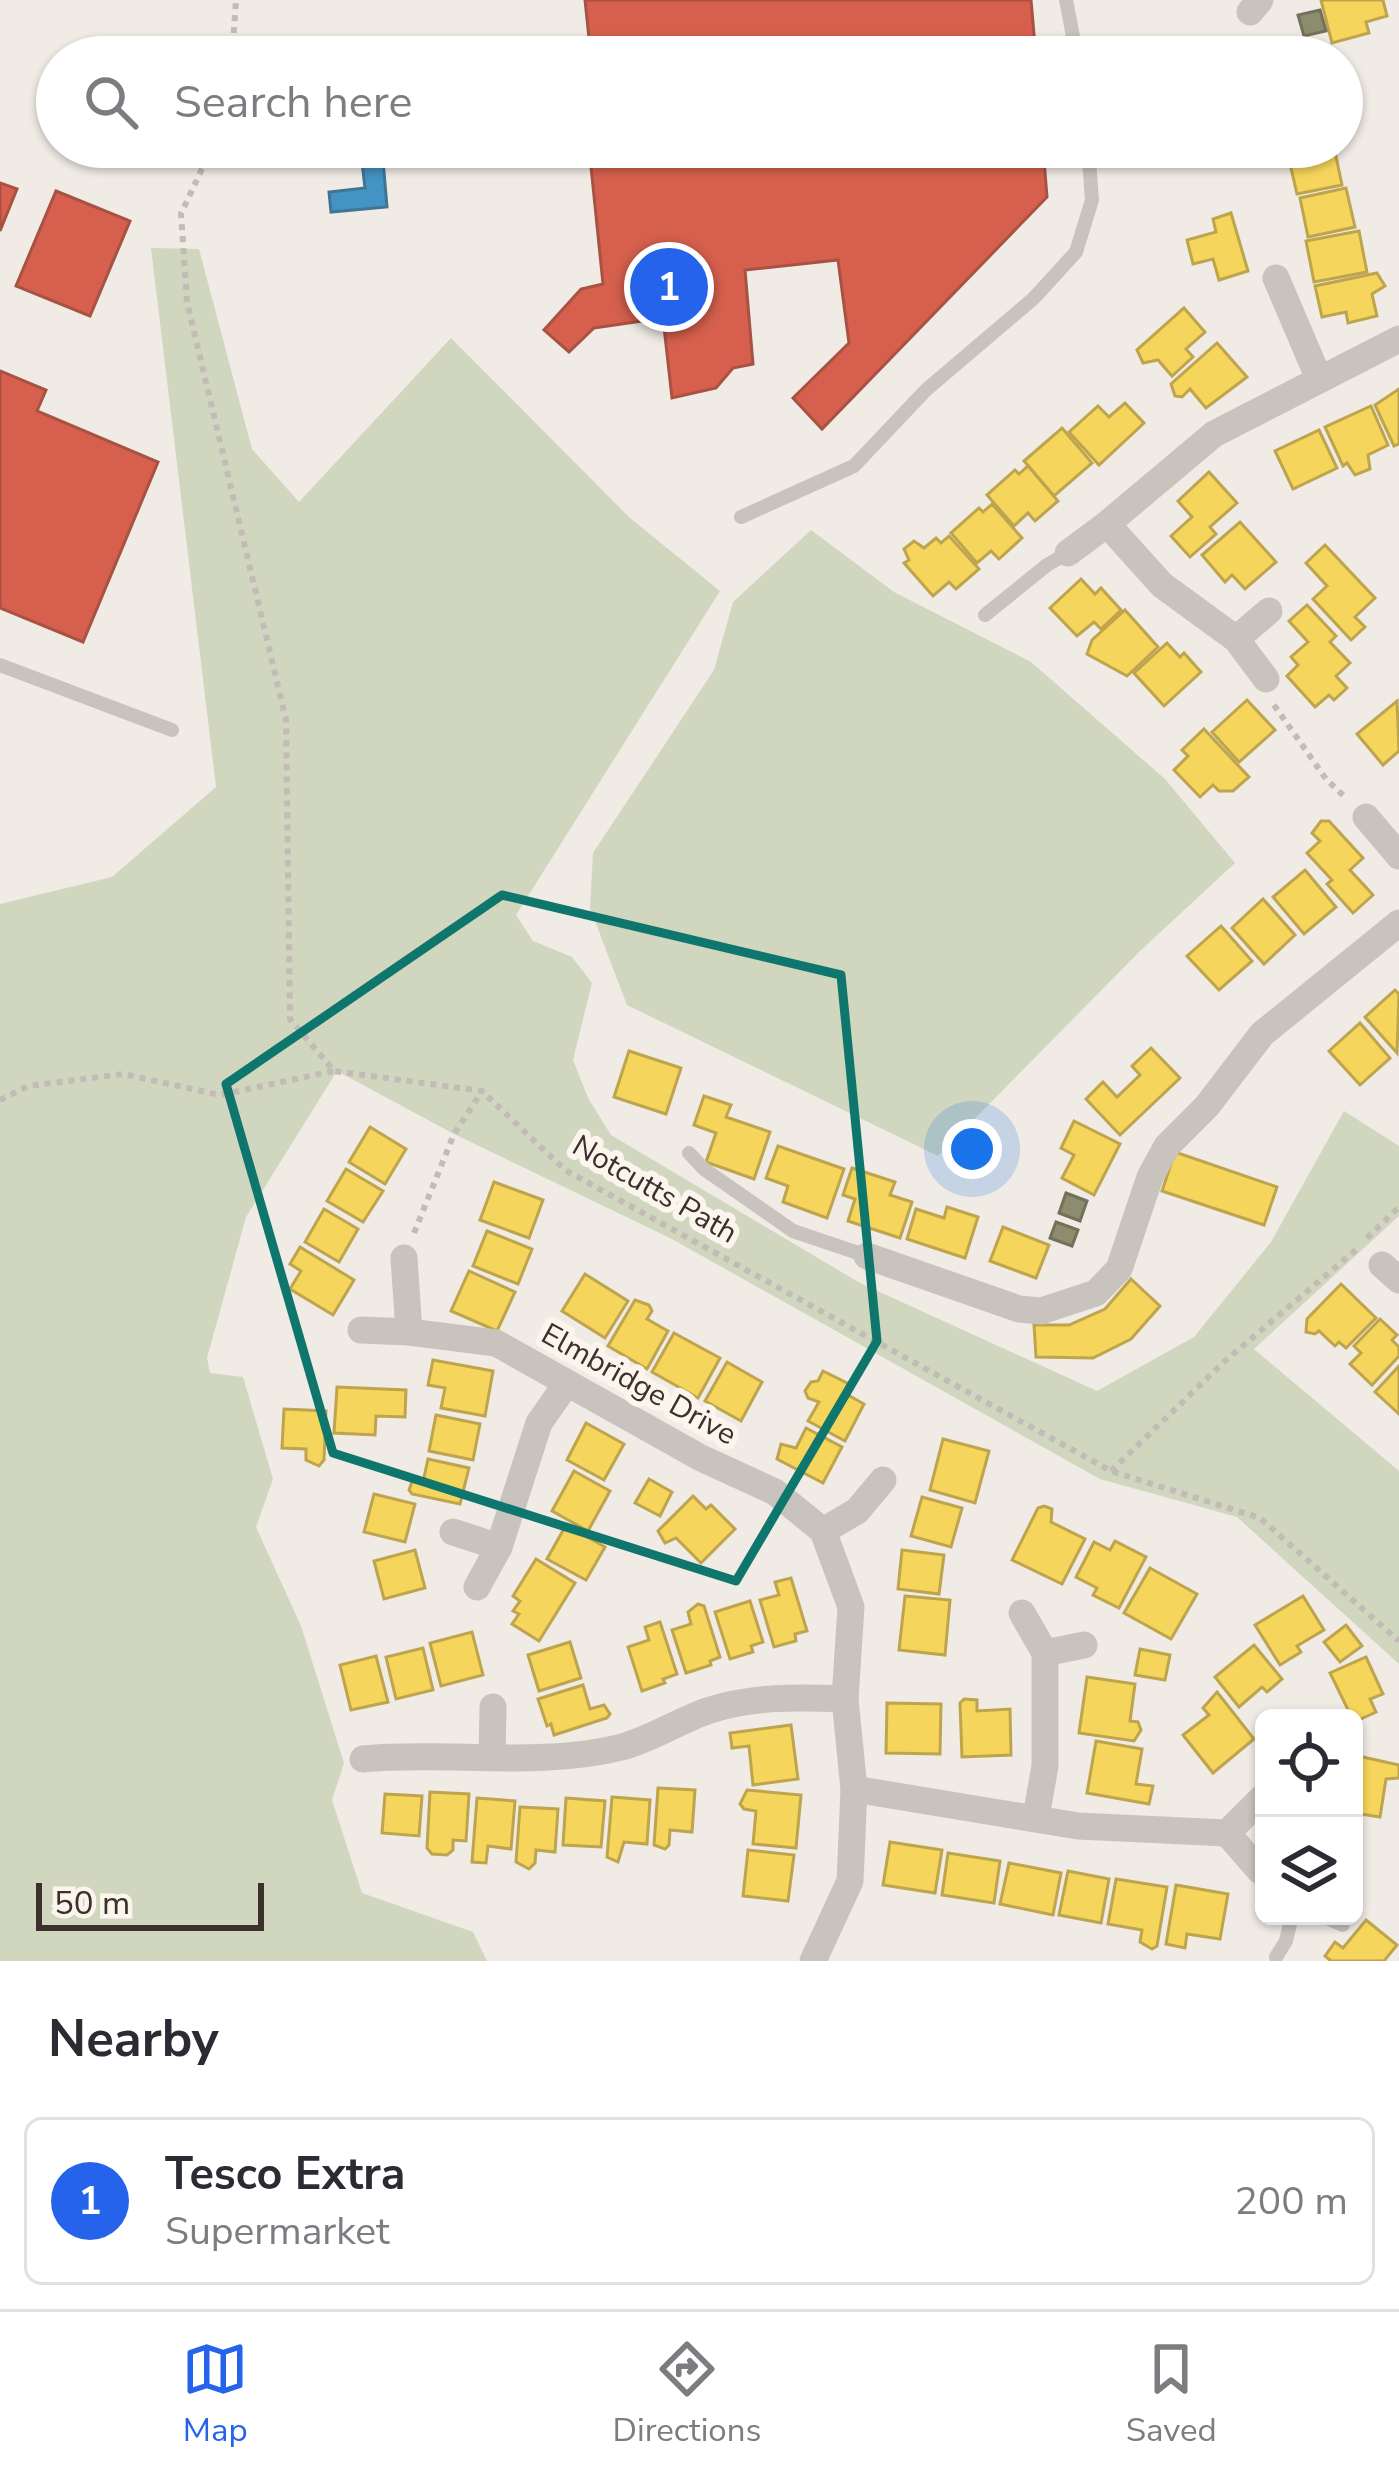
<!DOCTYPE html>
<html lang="en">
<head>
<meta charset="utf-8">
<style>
	body { margin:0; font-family:"Nunito Sans",sans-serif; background:#f7f7f7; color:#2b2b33 }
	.controls { position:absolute; right:36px; bottom:36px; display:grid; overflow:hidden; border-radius:18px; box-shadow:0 3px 9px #0004 }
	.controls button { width:108px; height:108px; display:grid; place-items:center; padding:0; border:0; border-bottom:3px solid #e1e1e2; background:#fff; color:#2b2b33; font:60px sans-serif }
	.scale { position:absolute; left:36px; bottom:30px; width:228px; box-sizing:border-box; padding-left:12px; border:6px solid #3b302b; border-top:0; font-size:33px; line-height:42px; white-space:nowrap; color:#3b302b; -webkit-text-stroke:9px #fbf5ee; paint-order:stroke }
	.you { position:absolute; left:972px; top:1149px; width:42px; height:42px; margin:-30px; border:9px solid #fff; border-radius:50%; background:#1a73e8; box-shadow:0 0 0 18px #1a73e833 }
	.badge { display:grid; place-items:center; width:78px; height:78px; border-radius:50%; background:#2563eb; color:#fff; font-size:39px; font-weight:700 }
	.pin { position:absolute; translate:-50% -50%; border:6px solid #fff; box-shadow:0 3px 12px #0006 }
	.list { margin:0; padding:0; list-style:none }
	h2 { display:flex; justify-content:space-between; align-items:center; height:156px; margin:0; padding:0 48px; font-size:51px }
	h2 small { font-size:39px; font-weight:400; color:#7c7c81 }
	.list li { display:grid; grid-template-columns:78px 1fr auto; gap:36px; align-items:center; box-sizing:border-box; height:168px; margin:0 24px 24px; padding:0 24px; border:3px solid #e1e1e2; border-radius:18px }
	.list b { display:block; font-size:45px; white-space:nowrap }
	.list p { margin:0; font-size:39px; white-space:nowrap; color:#7c7c81 }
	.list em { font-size:39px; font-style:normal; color:#7c7c81 }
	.icon { flex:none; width:66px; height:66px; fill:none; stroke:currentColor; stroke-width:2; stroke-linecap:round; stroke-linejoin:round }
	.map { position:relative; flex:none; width:1399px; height:1961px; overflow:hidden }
	.search { position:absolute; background:#fff; box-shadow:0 3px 9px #0004; left:36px; right:36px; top:36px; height:132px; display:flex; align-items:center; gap:30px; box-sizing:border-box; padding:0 42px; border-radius:66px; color:#7c7c81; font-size:45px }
	.sheet { height:348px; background:#fff }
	nav { display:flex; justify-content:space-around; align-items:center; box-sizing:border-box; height:168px; border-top:3px solid #e1e1e2; background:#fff; font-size:33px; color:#7c7c81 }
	nav a { display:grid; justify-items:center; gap:6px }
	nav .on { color:#2563eb }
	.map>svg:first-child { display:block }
	.green { fill:#d1d6bf }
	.homes { fill:#f6d55c; stroke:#bea44d; stroke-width:3 }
	.shops { fill:#d6604d; stroke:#a85243; stroke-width:3 }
	.schools { fill:#4393c3; stroke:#417595; stroke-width:3 }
	.industry { fill:#8c8c6e; stroke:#74705a; stroke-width:3 }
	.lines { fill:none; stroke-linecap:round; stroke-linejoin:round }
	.path { stroke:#c2bbb6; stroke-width:6; stroke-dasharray:6 6; stroke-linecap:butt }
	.service { stroke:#c9c3be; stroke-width:14 }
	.minor { stroke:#c9c3be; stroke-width:27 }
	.marked { fill:none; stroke:#0f766e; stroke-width:9; stroke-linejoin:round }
	.labels { text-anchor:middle; stroke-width:12; stroke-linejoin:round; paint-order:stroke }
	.street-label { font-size:30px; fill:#3b302b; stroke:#fbf5ee }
</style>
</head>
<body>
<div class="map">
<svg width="1399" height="1961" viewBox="0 0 1399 1961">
	<rect width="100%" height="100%" fill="#f0ebe5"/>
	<g class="green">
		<path d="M151,248L199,249L252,449L299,502L451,338L630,518L720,591L516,915L533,941L572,957L592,983L573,1060L588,1098L611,1135L860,1283L1097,1391L1194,1337L1271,1242L1344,1111L1399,1146V1216L1254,1349L1399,1471V1664L1237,1517L1100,1479L670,1238L454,1134L337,1071L246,1217L207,1358L210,1373L243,1377L273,1479L256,1527L301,1626L344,1763L332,1800L362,1893L473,1932L487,1961H0V904L112,877L216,787Z"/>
		<path d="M811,530L894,592L1031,662L1165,779L1235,863L1140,951L938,1156L627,1005L590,908L593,853L714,670L733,602Z"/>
	</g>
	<g class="homes">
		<path d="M1321,0H1383L1387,16L1366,22L1369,33L1332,43Z"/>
		<path d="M1317,43L1321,57H1280L1279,51Z"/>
		<path d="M1334,147L1342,185L1297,194L1288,155Z"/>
		<path d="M1346,188L1355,227L1308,237L1300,198Z"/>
		<path d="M1231,213L1248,271L1219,280L1213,259L1193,264L1187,240L1216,232L1213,219Z"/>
		<path d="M1359,231L1367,272L1314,282L1306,241Z"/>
		<path d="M1377,273L1385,286L1372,294L1377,316L1348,323L1346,312L1322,317L1315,286Z"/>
		<path d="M1184,308L1205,332L1186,349L1193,357L1172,376L1158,360L1143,363L1137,350Z"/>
		<path d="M1217,343L1247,377L1206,408L1190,389L1182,397L1175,396L1171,384Z"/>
		<path d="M1399,389V444L1394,446L1375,405Z"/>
		<path d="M1125,403L1144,423L1099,465L1069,432L1098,406L1109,417Z"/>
		<path d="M1371,406L1388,445L1368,455L1370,469L1355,475L1347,463L1343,466L1325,427Z"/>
		<path d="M1062,428L1092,463L1054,496L1024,461Z"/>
		<path d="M1319,430L1337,468L1293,489L1275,451Z"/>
		<path d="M1028,466L1058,501L1035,521L1028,513L1014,526L987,495L1015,470L1019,474Z"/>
		<path d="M1209,472L1237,503L1210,527L1216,534L1190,557L1171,536L1192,517L1178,501Z"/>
		<path d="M992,504L1022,538L999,559L991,551L977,563L951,533L979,508L983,512Z"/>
		<path d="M1240,522L1276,562L1245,589L1232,575L1225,582L1202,555Z"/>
		<path d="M949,536L979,569L956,589L949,582L933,596L904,563L909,560L904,549L914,541L924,548L936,538L941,543Z"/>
		<path d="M1325,545L1375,598L1355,617L1365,627L1351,640L1313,599L1327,586L1306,563Z"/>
		<path d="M1081,579L1095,594L1101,588L1121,610L1101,629L1094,622L1077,636L1050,608Z"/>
		<path d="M1307,605L1336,636L1330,642L1350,663L1336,676L1347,688L1334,700L1329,695L1315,707L1287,676L1298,665L1291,657L1308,642L1289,621Z"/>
		<path d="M1125,610L1158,647L1127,676L1087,654L1092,640Z"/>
		<path d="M1167,643L1180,657L1184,653L1201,672L1164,706L1134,673Z"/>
		<path d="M1247,700L1275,730L1239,762L1212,732Z"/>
		<path d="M1397,701L1399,751L1383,765L1357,734Z"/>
		<path d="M1204,729L1249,777L1233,791H1219L1213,785L1200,797L1174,770L1188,756L1182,750Z"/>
		<path d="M1321,821H1329L1363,858L1350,870L1373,895L1353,913L1327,884L1332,880L1307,853L1320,841L1312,833Z"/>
		<path d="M1305,870L1336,907L1304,934L1273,897Z"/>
		<path d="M1263,899L1295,935L1264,964L1232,928Z"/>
		<path d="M1221,926L1252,961L1219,990L1187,956Z"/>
		<path d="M1395,990L1399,994L1397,1053L1365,1017Z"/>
		<path d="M1360,1023L1390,1058L1360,1085L1329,1051Z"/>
		<path d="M1151,1048L1180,1078L1120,1135L1086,1099L1103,1082L1117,1097L1140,1075L1132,1066Z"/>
		<path d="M629,1051L681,1068L666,1114L614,1097Z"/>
		<path d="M704,1096L731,1105L726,1117L770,1132L754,1179L706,1162L716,1133L694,1125Z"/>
		<path d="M1074,1121L1120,1144L1094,1195L1062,1178L1074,1155L1061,1148Z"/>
		<path d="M370,1127L406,1149L385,1184L349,1162Z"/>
		<path d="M778,1146L844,1169L827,1218L783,1202L788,1186L766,1178Z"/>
		<path d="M1175,1152L1277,1187L1264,1225L1162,1191Z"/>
		<path d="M852,1168L895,1182L890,1195L912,1202L900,1238L848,1221L855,1199L843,1195Z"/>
		<path d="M346,1169L383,1191L363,1222L327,1201Z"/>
		<path d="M494,1182L543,1200L529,1238L480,1220Z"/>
		<path d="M947,1207L978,1217L965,1258L907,1239L916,1209L944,1218Z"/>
		<path d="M324,1209L358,1229L339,1262L305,1242Z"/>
		<path d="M1003,1227L1049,1245L1036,1278L990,1261Z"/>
		<path d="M487,1231L532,1249L518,1284L473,1266Z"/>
		<path d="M300,1247L354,1280L333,1315L290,1289L301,1271L290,1264Z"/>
		<path d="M469,1271L515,1292L497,1331L451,1311Z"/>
		<path d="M585,1274L628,1301L605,1338L562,1311Z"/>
		<path d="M1131,1279L1160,1306L1131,1339L1093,1358L1036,1357L1034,1325H1069L1105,1309Z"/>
		<path d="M1341,1284L1376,1318L1346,1348L1339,1342L1335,1346L1319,1331L1315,1334L1306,1332L1307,1319Z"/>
		<path d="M635,1300L649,1305L652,1311L647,1319L668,1331L647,1369L608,1346Z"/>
		<path d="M1380,1319L1397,1335L1392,1340L1399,1347V1356L1372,1385L1350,1364L1361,1353L1354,1346Z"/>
		<path d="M674,1333L720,1358L698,1398L652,1372Z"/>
		<path d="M433,1360L493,1371L485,1416L441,1408L445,1388L428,1385Z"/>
		<path d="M727,1362L762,1382L741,1421L705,1401Z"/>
		<path d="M1399,1366V1414L1375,1392Z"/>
		<path d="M823,1371L853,1386L848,1395L864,1404L845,1441L808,1421L819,1402L808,1398L805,1391L811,1382L818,1381Z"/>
		<path d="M337,1387L406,1390L405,1417L376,1416L375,1435L334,1433Z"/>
		<path d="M284,1409L326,1411L324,1460L319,1466L306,1460V1449L282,1448Z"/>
		<path d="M436,1415L480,1424L473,1460L429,1451Z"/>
		<path d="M586,1423L624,1444L604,1480L567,1460Z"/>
		<path d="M806,1428L842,1447L823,1483L777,1459L781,1444L796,1448Z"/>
		<path d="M943,1439L989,1451L975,1503L930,1490Z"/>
		<path d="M428,1459L469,1468L460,1504L412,1494L409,1490L413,1479L423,1482Z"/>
		<path d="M574,1471L610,1491L588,1531L552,1511Z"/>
		<path d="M649,1479L672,1492L660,1516L635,1503Z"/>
		<path d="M374,1494L415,1504L405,1542L364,1532Z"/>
		<path d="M693,1496L706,1509L711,1505L735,1529L701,1563L676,1538L665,1543L658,1531Z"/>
		<path d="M922,1497L962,1508L951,1547L911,1536Z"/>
		<path d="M1044,1506L1052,1509L1051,1522L1085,1539L1062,1584L1012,1560L1038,1508Z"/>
		<path d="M566,1525L605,1547L586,1580L547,1559Z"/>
		<path d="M1115,1541L1146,1557L1119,1608L1093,1595L1097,1588L1076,1577L1094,1542L1110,1550Z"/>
		<path d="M415,1550L425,1588L384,1599L374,1561Z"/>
		<path d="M902,1550L944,1555L939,1594L898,1589Z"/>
		<path d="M536,1559L575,1583L539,1641L512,1624L519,1614L513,1611L520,1601L513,1596Z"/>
		<path d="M1150,1568L1197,1594L1171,1639L1124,1613Z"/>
		<path d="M791,1578L807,1631L795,1634L796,1641L774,1647L760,1600L779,1595L775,1582Z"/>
		<path d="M905,1596L950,1600L945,1655L899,1650Z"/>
		<path d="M1303,1596L1324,1630L1297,1646L1301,1652L1280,1665L1255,1625Z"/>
		<path d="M750,1601L763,1642L751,1646L753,1652L730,1659L715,1612Z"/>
		<path d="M698,1604L704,1606L720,1657L710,1661L711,1665L686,1673L672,1630L691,1624L688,1612Z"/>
		<path d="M660,1622L677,1674L663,1679L665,1683L642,1691L628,1647L649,1640L645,1627Z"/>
		<path d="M1346,1625L1362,1646L1340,1662L1324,1642Z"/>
		<path d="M472,1632L483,1675L441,1686L430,1643Z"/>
		<path d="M570,1642L581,1678L539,1691L528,1655Z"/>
		<path d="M1254,1645L1282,1679L1267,1692L1262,1687L1239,1707L1215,1677Z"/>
		<path d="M423,1648L433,1690L396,1699L386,1657Z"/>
		<path d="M1140,1649L1170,1655L1165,1680L1135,1675Z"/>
		<path d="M376,1656L388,1702L351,1710L340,1665Z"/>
		<path d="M1366,1657L1383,1694L1370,1699L1376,1712L1354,1722L1330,1673Z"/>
		<path d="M1087,1677L1135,1684L1130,1721L1138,1722L1141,1730L1134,1741L1079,1733Z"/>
		<path d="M583,1685L590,1709L604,1705L610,1714L607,1718L554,1735L551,1724L547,1726L538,1699Z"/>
		<path d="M1217,1692L1254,1739L1213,1773L1183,1735L1209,1715L1203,1708Z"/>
		<path d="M964,1699L977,1700V1711L1010,1709L1011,1755L962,1757L960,1703Z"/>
		<path d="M887,1703L941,1704L940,1754L886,1753Z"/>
		<path d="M791,1725L798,1779L753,1785L749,1746L732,1748L730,1733Z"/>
		<path d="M1096,1741L1142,1749L1136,1784L1153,1786L1149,1804L1087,1793Z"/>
		<path d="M1354,1755L1399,1765V1778L1386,1779L1380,1817L1354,1813Z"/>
		<path d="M658,1788L695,1790L692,1832L670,1830L669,1845L665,1849L654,1845Z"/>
		<path d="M747,1790L801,1795L796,1848L753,1844L756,1811L744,1809L740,1804Z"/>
		<path d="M430,1792L469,1794L466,1841L453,1840V1850L447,1855L432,1854L427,1848Z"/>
		<path d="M385,1794L422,1796L419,1836L382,1833Z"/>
		<path d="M612,1797L650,1800L647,1844L624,1842L618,1862L607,1857Z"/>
		<path d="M477,1798L515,1801L511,1849L488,1846L486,1863L472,1862Z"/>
		<path d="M566,1798L605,1801L601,1847L563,1845Z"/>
		<path d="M520,1807L558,1809L555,1852L536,1850L535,1863L529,1869L516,1862Z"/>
		<path d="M890,1842L942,1850L935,1893L883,1885Z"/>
		<path d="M748,1850L794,1855L788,1901L743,1896Z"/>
		<path d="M948,1853L1000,1861L994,1903L942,1895Z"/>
		<path d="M1009,1863L1061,1873L1053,1915L1000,1904Z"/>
		<path d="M1068,1871L1109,1879L1101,1923L1059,1915Z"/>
		<path d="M1116,1879L1167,1887L1157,1946L1152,1949L1140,1942L1142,1930L1108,1924Z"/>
		<path d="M1176,1885L1228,1894L1220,1939L1187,1934L1185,1948L1166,1944Z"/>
		<path d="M1366,1920L1397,1945L1384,1961H1331L1325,1956L1335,1942L1343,1948Z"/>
	</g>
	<g class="shops">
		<path d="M585,0H1031L1036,57H591Z"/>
		<path d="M589,147H1043L1047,197L822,429L793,398L849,343L838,260L745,270L753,364L733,368L716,388L672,398L663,318L594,328L569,352L544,330L581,289L603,284Z"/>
		<path d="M0,183L17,189L0,231Z"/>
		<path d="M56,191L130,221L90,316L16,286Z"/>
		<path d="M0,371L46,390L37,411L158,462L83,642L0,608Z"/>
	</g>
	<path class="schools" d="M383,160L387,207L331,212L329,192L365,188L362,162Z"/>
	<g class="industry">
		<path d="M1320,10L1326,31L1304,36L1298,15Z"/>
		<path d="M1066,1193L1087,1201L1080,1221L1059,1213Z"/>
		<path d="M1056,1222L1078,1230L1072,1246L1050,1238Z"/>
	</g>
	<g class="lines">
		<g class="path">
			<path d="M232,57L236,0"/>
			<path d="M212,147L181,214L187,302L286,720L290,1019L334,1071L482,1091L565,1170L1111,1471L1260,1518L1399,1641"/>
			<path d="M1274,705L1326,779L1346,798"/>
			<path d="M0,1100L28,1086L123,1074L220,1095L334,1071"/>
			<path d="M414,1233L454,1134L482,1091"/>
			<path d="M1367,1238L1399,1207"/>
			<path d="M1111,1471L1225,1361L1358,1248"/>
		</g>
		<g class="service">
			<path d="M1066,0L1077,57"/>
			<path d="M741,517L854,466L926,390L1034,298L1076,252L1092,200L1088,147"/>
			<path d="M985,615L1047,565L1068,553"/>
			<path d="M0,665L172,730"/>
			<path d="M689,1153L704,1169L793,1231L867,1256"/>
			<path d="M1323,1916L1343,1925"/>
			<path d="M1276,1957L1286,1941L1292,1916"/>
		</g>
		<g class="minor">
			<path d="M1250,12L1260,0"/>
			<path d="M1276,278L1319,379"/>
			<path d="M1068,553L1107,524"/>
			<path d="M1269,611L1236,639L1162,585L1107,524L1214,434L1399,339"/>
			<path d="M1236,639L1266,679"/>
			<path d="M1366,817L1399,856"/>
			<path d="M867,1256L1019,1309L1041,1311L1096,1293L1119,1269L1150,1177L1167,1146L1207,1106L1262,1034L1399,923"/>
			<path d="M404,1258L409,1332L496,1343L701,1458L775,1492L823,1531L851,1607L845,1699L854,1789L850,1881L813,1961"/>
			<path d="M1382,1265L1399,1280"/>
			<path d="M361,1330L409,1332"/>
			<path d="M823,1531L857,1511L883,1480"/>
			<path d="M453,1532L499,1547"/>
			<path d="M477,1587L499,1547L539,1423L567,1383"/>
			<path d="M1022,1613L1045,1653V1766L1036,1817"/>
			<path d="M1045,1653L1084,1645"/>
			<path d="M492,1757L493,1707"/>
			<path d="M363,1759C448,1751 538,1768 622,1747C651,1739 679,1721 707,1711C752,1696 798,1697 845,1699"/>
			<path d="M854,1789L1078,1826L1227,1833L1264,1796"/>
			<path d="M1227,1833L1260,1871"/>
		</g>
	</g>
	<path class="marked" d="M502,895L841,975L877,1341L736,1581L333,1453L226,1084Z"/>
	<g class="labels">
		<g class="street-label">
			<text transform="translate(655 1189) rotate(30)" y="10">Notcutts Path</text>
			<text transform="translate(639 1384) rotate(29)" y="10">Elmbridge Drive</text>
		</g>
	</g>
</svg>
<div class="controls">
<button><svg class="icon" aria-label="locate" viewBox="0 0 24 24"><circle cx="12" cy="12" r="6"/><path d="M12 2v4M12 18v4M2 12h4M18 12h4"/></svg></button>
<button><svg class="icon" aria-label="layers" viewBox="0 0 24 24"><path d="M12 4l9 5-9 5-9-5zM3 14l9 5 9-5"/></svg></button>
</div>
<div class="scale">50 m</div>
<div class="you"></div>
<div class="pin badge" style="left:669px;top:287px">1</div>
<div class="search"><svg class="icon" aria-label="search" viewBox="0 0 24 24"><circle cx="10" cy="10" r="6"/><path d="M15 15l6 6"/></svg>Search here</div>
</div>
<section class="sheet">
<h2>Nearby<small></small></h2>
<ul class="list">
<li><span class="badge">1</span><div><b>Tesco Extra</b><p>Supermarket</p></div><em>200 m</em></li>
</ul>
</section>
<nav>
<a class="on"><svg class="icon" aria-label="map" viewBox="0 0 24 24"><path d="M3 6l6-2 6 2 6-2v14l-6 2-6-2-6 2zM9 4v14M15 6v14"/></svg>Map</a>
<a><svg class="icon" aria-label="directions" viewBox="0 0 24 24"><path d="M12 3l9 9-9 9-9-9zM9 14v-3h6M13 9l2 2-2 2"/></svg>Directions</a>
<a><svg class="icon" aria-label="saved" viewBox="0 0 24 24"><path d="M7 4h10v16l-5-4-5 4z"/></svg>Saved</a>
</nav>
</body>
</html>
